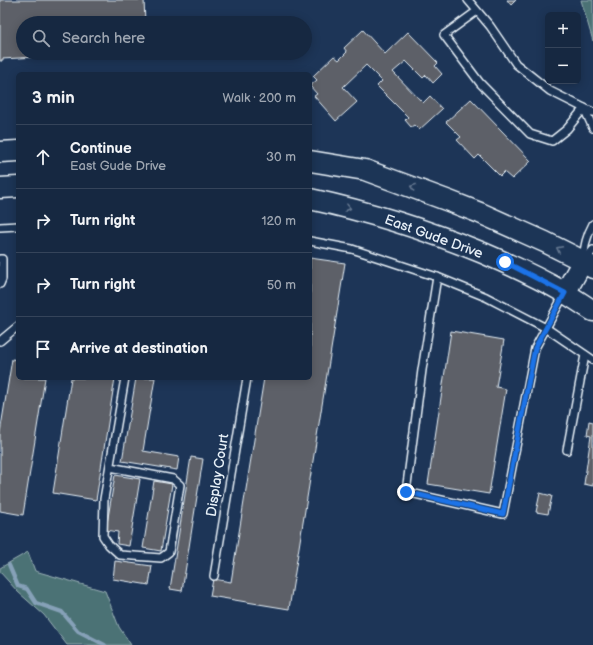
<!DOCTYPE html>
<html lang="en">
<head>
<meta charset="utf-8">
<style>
	body { margin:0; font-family:"Balsamiq Sans",sans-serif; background:#23344c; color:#f1f3f6 }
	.controls { position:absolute; right:12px; top:12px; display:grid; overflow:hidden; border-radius:6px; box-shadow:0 2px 10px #0003 }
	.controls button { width:36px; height:36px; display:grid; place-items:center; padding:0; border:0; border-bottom:1px solid #35445a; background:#162841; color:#f1f3f6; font:20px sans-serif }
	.stop { position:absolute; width:12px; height:12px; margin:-9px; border:3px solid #1a73e8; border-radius:50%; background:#fff }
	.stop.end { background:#1a73e8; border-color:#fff; box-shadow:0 1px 4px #0008 }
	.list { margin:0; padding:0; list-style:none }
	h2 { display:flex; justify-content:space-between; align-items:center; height:52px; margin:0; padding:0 16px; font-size:17px }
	h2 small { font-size:13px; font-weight:400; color:#9ea6b1 }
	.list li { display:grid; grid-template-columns:26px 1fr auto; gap:12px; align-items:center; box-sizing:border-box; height:64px; padding:0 16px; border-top:1px solid #35445a }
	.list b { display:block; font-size:15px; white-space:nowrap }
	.list p { margin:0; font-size:13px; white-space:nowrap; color:#9ea6b1 }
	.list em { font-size:13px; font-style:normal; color:#9ea6b1 }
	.icon { flex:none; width:22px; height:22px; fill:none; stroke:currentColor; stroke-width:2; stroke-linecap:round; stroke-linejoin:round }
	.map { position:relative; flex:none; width:593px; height:645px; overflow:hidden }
	.search { position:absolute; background:#162841; box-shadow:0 2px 10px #0003; left:16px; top:16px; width:296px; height:44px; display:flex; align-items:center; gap:10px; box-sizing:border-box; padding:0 14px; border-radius:22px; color:#9ea6b1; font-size:15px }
	.panel { position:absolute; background:#162841; box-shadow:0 2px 10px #0003; left:16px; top:72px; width:296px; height:308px; border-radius:6px }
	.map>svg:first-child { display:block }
	.green { fill:#4c7275; stroke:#9ab2b6 }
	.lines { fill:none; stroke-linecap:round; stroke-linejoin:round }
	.stream { stroke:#86a1b8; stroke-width:4 }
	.building { fill:#5d6167; stroke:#e8f1f8 }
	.service-casing { stroke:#e8f1f8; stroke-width:10 }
	.secondary-casing { stroke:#e8f1f8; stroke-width:23 }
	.service { stroke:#1d3557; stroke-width:7 }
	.secondary { stroke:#1d3557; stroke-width:20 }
	.oneway { stroke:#64778f }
	.route { stroke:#1a73e8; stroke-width:5 }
	.labels { text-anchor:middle; stroke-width:3; stroke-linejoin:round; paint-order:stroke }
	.street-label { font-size:14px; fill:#e8f1f8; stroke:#1d3557 }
</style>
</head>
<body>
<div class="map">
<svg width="593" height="645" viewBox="0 0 593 645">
	<rect width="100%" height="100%" fill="#1d3557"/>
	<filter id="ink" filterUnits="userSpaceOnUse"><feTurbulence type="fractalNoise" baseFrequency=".025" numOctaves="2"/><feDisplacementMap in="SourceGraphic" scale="8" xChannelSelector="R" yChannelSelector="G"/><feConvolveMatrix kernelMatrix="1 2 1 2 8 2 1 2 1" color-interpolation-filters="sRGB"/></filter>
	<g filter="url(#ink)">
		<g class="green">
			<path d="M581,0H593V41Z"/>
			<path d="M28,552L35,571L105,591L119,627L131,645H67L44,615L18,592L0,572V568Z"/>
		</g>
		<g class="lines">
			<path class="stream" d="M9,565L18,586L27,589L36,603L62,612L78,631L105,645"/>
		</g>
		<g class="building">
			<path d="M0,0H144L145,22L143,23H23V53H89L88,54L2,59V61H0Z"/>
			<path d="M507,0H516L511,5Z"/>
			<path d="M363,30L385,54L408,32L438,63L435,66L442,74L433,83L426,75L423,78L406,61L393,72L423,103L430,96L442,109L419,130L414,125L411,127L405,120L408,117L377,86L382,81L366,65L343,87L357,102L336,121L314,96L317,94L310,86L317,80L313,76L334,56L339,60L347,52L344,48Z"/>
			<path d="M471,99L531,161L512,179L504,172L500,176L479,155L475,159L457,140L461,137L446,122Z"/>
			<path d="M310,258L345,263L289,609L210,596L213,579L231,582L264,378H310Z"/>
			<path d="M451,331L504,340L496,387L506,389L489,494L428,484Z"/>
			<path d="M12,359L18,360V378H45L23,515L0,511V433Z"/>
			<path d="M71,378H115L96,500L53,493Z"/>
			<path d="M136,378H155L143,451L179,457L177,470L122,461Z"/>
			<path d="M589,421L593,422V486L584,484L591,436L587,435Z"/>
			<path d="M191,457L203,459L182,591L170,589Z"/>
			<path d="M115,475L140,479L129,546L117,544L118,532L106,530Z"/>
			<path d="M154,481L172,484L161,551L143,548Z"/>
			<path d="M540,493L552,496L548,514L536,512Z"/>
			<path d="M115,561L152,566L149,585L113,579Z"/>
		</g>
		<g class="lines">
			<g class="service-casing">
				<g id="service">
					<path d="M468,0L490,26L516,64L550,91L584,108L567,129L552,141L530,134L480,83L444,35L477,11"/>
					<path d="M593,112L584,108L593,128"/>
					<path d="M0,227L18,226"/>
					<path d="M310,241L352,249L437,277L486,297L546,328L565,293"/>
					<path d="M0,259H2V279L0,284"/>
					<path d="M583,259C585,245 586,237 593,224"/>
					<path d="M585,260L593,250"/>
					<path d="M437,277L422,370L406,492L503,514L535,348L546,328L593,360"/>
					<path d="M0,341L18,326"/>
					<path d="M567,450L585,355"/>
					<path d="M110,467L173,479L180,485L169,552L161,558L120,555L109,545L103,536L104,499L125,378"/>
					<path d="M214,576L247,378"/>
				</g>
			</g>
			<g class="secondary-casing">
				<g id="secondary">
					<path d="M0,152L18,151"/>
					<path d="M310,161L365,170L449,201L480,213L545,242L583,261L593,268"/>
					<path d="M0,188L18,187"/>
					<path d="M310,199C370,212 427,230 483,253C511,265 539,278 565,293C575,299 584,305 593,311"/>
					<path d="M565,293L583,261"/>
				</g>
			</g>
			<use href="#service" class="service"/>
			<use href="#secondary" class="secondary"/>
		</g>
		<defs><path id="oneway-chevron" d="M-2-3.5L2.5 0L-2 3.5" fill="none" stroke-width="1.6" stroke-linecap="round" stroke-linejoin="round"/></defs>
		<g class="oneway">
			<use href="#oneway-chevron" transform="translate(413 187) rotate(-160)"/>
			<use href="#oneway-chevron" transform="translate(348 208) rotate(14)"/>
			<use href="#oneway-chevron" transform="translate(559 249) rotate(-153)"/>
		</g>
	</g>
	<g class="lines" filter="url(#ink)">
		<path class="route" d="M406,492L503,514L535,348L565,293L505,262"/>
	</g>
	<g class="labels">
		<g class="street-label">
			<text transform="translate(434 236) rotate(20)" y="5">East Gude Drive</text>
			<text transform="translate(217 475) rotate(-81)" y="5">Display Court</text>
		</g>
	</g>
</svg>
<div class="controls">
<button>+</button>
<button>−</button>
</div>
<div class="stop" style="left:505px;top:262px"></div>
<div class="stop end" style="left:406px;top:492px"></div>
<div class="search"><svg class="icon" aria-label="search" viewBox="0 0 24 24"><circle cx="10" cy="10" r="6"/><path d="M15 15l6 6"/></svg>Search here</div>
<section class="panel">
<h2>3 min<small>Walk · 200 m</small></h2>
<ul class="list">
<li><svg class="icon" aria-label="ahead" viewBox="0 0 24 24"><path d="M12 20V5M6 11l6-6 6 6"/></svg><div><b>Continue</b><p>East Gude Drive</p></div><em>30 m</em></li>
<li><svg class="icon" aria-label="right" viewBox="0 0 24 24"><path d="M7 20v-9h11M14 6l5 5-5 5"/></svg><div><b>Turn right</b></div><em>120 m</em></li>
<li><svg class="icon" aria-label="right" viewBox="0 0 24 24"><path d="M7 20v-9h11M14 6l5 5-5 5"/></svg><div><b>Turn right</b></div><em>50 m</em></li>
<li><svg class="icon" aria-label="arrive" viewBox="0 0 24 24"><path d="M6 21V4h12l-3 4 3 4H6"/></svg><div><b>Arrive at destination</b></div></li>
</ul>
</section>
</div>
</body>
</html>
